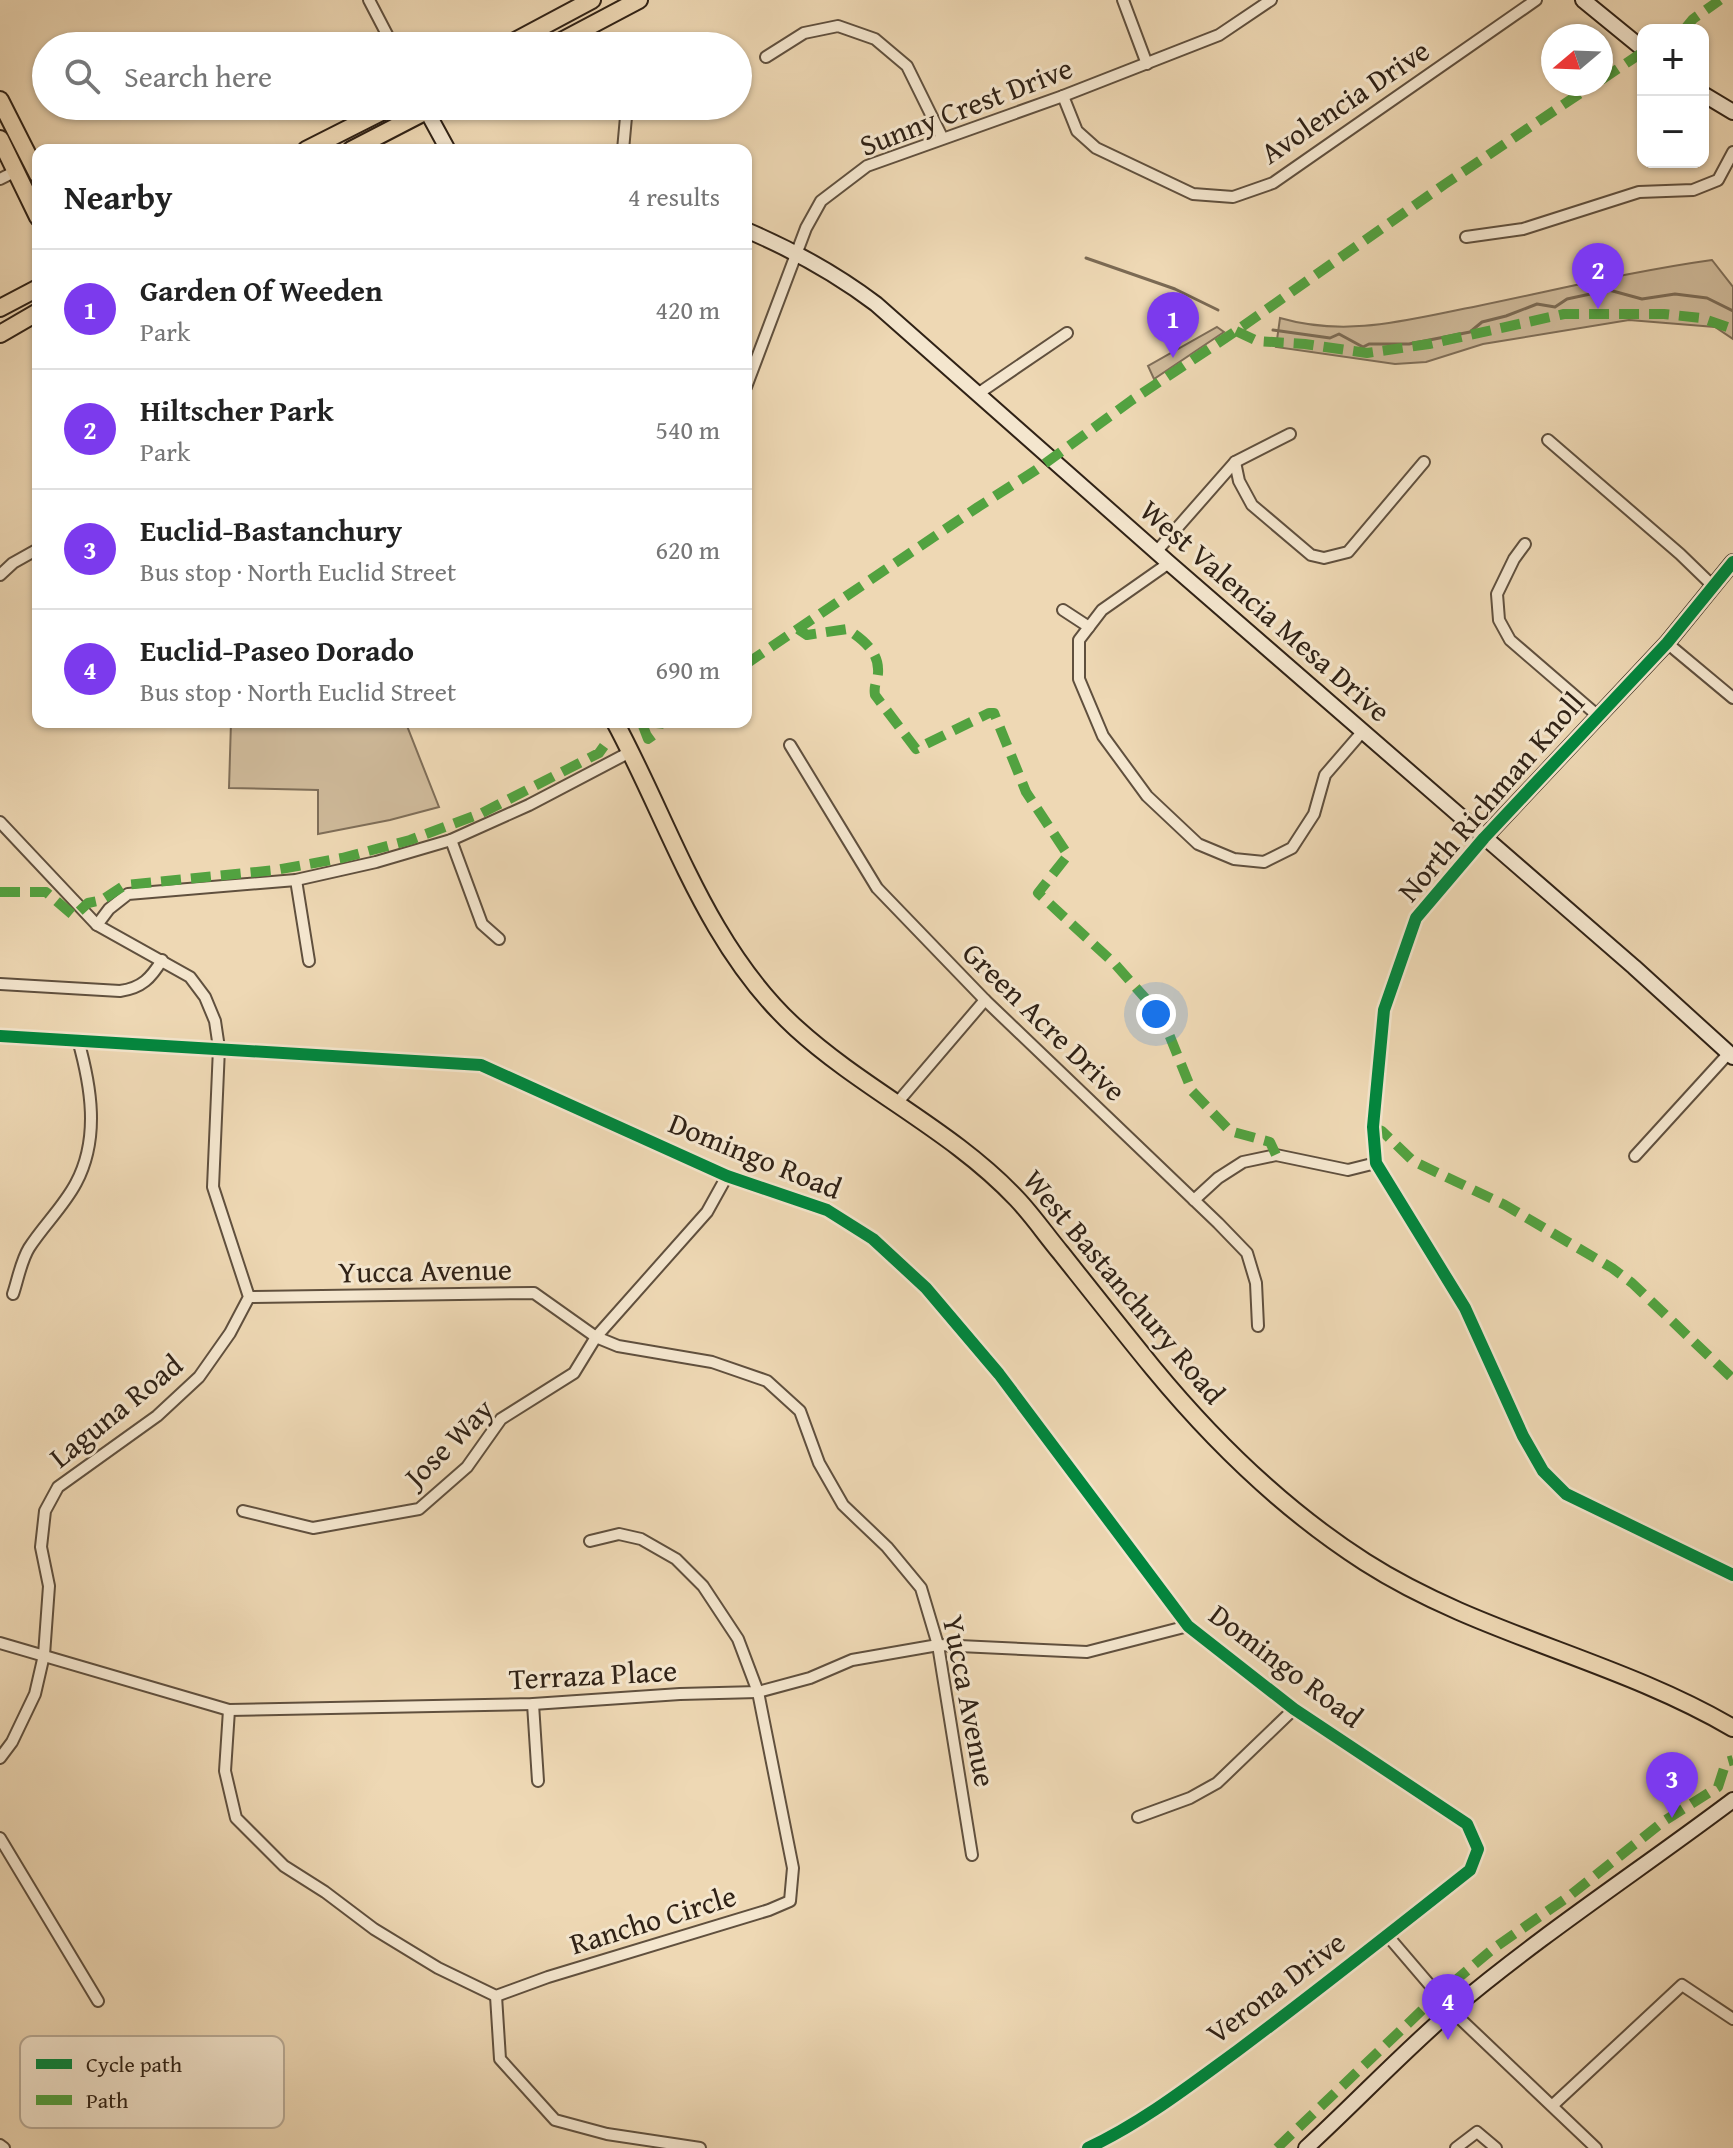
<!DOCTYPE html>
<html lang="en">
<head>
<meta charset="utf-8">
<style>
	body { margin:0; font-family:"Gentium Book Plus",serif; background:#f2f2f2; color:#222 }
	.controls { position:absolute; right:24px; top:24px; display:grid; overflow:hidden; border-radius:16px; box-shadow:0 2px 6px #0004 }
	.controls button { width:72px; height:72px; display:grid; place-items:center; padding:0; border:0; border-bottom:2px solid #e0e0e0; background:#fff; color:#222; font:40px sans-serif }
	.compass { position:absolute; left:1541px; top:24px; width:72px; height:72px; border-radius:50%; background:#fff; box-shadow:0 2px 6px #0004; rotate:251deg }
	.you { position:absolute; left:1156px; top:1014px; width:28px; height:28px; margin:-20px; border:6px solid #fff; border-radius:50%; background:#1a73e8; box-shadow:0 0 0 12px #1a73e833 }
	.badge { display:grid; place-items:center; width:52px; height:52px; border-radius:50%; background:#7c3aed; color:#fff; font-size:26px; font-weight:700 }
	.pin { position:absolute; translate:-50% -66px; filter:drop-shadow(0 2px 4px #0008) }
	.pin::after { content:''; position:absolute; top:42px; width:28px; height:24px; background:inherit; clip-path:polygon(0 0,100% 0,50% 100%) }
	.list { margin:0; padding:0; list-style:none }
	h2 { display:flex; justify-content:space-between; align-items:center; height:104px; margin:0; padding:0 32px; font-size:34px }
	h2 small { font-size:26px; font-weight:400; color:#767676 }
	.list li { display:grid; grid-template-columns:52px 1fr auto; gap:24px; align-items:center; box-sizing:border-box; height:120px; padding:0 32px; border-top:2px solid #e0e0e0 }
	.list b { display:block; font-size:30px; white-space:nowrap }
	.list p { margin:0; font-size:26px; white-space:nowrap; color:#767676 }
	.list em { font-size:26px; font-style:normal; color:#767676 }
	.icon { flex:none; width:44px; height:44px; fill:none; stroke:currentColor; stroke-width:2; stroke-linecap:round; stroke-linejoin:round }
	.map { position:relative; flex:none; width:1733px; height:2148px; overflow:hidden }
	.search { position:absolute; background:#fff; box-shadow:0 2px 6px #0004; left:32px; top:32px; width:720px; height:88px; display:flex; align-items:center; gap:20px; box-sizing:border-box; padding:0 28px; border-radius:44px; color:#767676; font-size:30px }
	.panel { position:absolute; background:#fff; box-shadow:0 2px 6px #0004; left:32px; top:144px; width:720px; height:584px; border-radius:16px }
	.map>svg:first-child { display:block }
	.green { fill:#ceb999; stroke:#7f6e58; stroke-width:2 }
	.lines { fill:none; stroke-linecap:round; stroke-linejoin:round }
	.stream { stroke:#7b6a54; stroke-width:3 }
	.street-casing { stroke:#60503e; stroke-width:14 }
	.secondary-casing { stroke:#302216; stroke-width:18 }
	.primary-casing { stroke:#302216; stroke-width:20 }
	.street { stroke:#f4e6ce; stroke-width:10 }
	.secondary { stroke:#f4e6ce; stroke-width:14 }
	.primary { stroke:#eed8b4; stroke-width:16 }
	.quiet { stroke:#52a240; stroke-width:10; stroke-dasharray:20 10; stroke-linecap:butt }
	.cycleway-casing { stroke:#f4e6ce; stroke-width:17 }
	.cycleway { stroke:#00873e; stroke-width:12 }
	.labels { text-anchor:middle; stroke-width:6; stroke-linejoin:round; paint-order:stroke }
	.street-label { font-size:30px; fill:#302216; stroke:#f4e6ce }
	.key { fill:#f4e6ce; stroke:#b9ab97; stroke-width:2 }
	.key-label { font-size:22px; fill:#302216 }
</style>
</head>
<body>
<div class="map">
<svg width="1733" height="2148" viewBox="0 0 1733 2148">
	<rect width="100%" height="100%" fill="#eed8b4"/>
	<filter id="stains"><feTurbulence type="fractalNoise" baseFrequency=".0025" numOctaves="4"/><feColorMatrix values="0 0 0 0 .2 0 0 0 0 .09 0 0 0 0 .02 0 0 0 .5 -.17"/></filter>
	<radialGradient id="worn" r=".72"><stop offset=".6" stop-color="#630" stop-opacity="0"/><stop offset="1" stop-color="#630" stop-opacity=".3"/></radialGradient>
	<g class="green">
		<path d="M1712,260L1733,287V339L1715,327L1629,320L1483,344L1426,362L1395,364L1276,347L1280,318C1349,338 1410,319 1478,306C1556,290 1633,271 1712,260Z"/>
		<path d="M1217,327L1224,332L1154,379L1148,366Z"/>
		<path d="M231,722H401L407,726L439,807L390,820L318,834V790L229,788Z"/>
	</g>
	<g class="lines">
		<g class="stream">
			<path d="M1086,258L1175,289L1218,310"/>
			<path d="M1273,330L1330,338L1339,334L1363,347L1369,344H1409L1470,332L1482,322L1506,316L1537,304L1555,307L1567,299L1609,290L1642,299L1675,294L1707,298L1733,311"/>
		</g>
		<g class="street-casing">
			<g id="street">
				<path d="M369,0L393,46"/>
				<path d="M1123,0L1147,64"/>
				<path d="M766,57L804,33L838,26L875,39L907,66L942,137"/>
				<path d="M1063,96L1077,131L1096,148L1193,194L1233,197L1273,183L1536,0"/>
				<path d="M623,150L627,106"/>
				<path d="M0,179L16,171"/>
				<path d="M1466,237L1523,229L1639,192L1693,190L1718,180L1733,152"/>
				<path d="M746,387L806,228L821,201L867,166L1063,96L1219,35L1271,0"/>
				<path d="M979,393L1067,333"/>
				<path d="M1548,440L1680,554L1713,586"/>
				<path d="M1235,462L1239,481L1252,505L1311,555L1324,558L1348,552L1424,462"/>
				<path d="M1525,544L1514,559L1497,594L1499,620L1510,640L1597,715"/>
				<path d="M1156,552L1235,462L1290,434"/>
				<path d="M1169,563L1102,610L1079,640V679L1103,736L1147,796L1198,844L1234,859L1264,862L1292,848L1314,814L1325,775L1363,731"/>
				<path d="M0,575L13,563L38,549"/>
				<path d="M1063,610L1089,627"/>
				<path d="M1667,643L1733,698"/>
				<path d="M790,745L877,888L985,1000L1218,1223L1247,1253L1256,1283L1258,1326"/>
				<path d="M0,822L97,925L190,977L205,997L215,1021L219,1048L213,1187L249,1297L230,1333L199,1377L157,1416L58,1487L45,1511L41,1547L49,1586L44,1655L35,1694L12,1742L0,1758"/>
				<path d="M1484,838L1416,918L1384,1010L1373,1127L1376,1163L1465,1308L1523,1436L1543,1471L1566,1494L1733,1575"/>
				<path d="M451,840L482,924L499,939"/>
				<path d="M296,880L309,961"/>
				<path d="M97,925L109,909L128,894L296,880L376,862L451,840L529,805L630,752"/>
				<path d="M0,984L120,991C142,988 151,978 162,960"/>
				<path d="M0,1036L481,1065L727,1176L827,1210L873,1239L926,1288L999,1374L1188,1626L1294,1709L1467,1824L1478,1849L1470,1870C1393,1931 1316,1992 1237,2051C1189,2086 1143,2122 1088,2148"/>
				<path d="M897,1103L985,1000"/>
				<path d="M1635,1156L1729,1053"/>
				<path d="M1194,1200L1218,1178L1243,1162L1276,1155L1348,1170L1376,1163"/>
				<path d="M13,1294C18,1279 21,1261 29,1248C43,1226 64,1206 76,1183C100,1138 91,1086 78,1040"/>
				<path d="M249,1297L534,1293L596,1337L618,1346L712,1362L767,1381L800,1411L819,1463L843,1505L887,1547L921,1588L938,1645L972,1855"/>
				<path d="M243,1511L313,1528L419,1509L467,1467L501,1419L574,1373L596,1337L707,1212L727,1176"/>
				<path d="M0,1643L229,1710L533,1704L680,1694L758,1692L810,1678L852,1660L938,1645L1087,1652L1188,1626"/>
				<path d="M533,1704L538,1781"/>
				<path d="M229,1710L225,1771L236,1818L284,1866L325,1892L374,1929L438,1968L496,1996L548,1977L769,1910L790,1901L793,1868L758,1692L738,1639L703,1586L676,1559L641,1539L619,1534L590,1541"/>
				<path d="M1138,1817L1190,1798L1217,1783L1294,1709"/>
				<path d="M0,1838L98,2001"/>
				<path d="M1387,1935L1452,2011L1596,2148"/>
				<path d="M496,1996L500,2059L555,2120L607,2134L700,2148"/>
				<path d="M1553,2105L1682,1985L1733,2019"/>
				<path d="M0,2145L4,2148"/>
				<path d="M1456,2148L1477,2132L1496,2148"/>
			</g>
		</g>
		<g class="secondary-casing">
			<g id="secondary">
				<path d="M1583,0L1643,49"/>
				<path d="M1703,94L1733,112"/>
				<path d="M424,106L448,150"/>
				<path d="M746,230C793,250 835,273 876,304L1169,563L1634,967L1733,1057"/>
				<path d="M1484,838L1667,643L1733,562"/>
				<path d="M1306,2148C1356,2102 1402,2053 1453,2009C1542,1934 1640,1870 1733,1800"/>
			</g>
		</g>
		<g class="primary-casing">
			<g id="primary">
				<path d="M506,46L592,0"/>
				<path d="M552,46L639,0"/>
				<path d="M0,100L38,175"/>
				<path d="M0,139L38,217"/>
				<path d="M306,150L393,106"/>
				<path d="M351,150L436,106"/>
				<path d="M0,308L38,288"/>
				<path d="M0,334L38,312"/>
				<path d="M615,722C671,826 706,946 796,1028C865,1091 952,1130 1017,1199C1033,1216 1046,1235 1061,1253C1092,1292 1122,1330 1153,1368C1214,1442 1284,1510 1365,1562C1479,1635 1615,1659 1733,1728"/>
			</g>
		</g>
		<use href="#street" class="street"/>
		<use href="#secondary" class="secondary"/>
		<use href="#primary" class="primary"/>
		<g class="quiet">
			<path d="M1684,30L1693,19L1720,0"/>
			<path d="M1601,80L1643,52"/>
			<path d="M1236,331L1257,341L1305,344L1367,353L1429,344L1564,314H1664L1701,318L1733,329"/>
			<path d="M798,629L807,635L847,629C861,638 878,651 878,669C879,679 873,684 875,695L916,749L989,713H994L1026,792L1068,855L1038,893L1115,964L1162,1017L1192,1091L1230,1131L1270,1142L1276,1155"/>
			<path d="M746,664L978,507L1036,470L1132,400L1236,331L1445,184L1594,84"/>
			<path d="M643,726L648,739L658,732L659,722"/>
			<path d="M0,892H46L74,916L88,903L102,900L125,885L276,870L342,858L410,840L482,813L599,753L604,746"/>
			<path d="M1373,1127L1382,1131L1413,1161L1505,1205L1612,1268L1632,1283L1733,1379"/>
			<path d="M1277,2148L1438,1995L1494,1948L1568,1897L1664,1821L1718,1787L1726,1762L1733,1760"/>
		</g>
		<g class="cycleway-casing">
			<g id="cycleway">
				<path d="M1733,562L1667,643L1484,838L1416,918L1384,1010L1373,1127L1376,1163L1465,1308L1523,1436L1543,1471L1566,1494L1733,1575"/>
				<path d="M0,1036L481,1065L727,1176L827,1210L873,1239L926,1288L999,1374L1188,1626L1294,1709L1467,1824L1478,1849L1470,1870C1393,1931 1316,1992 1237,2051C1189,2086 1143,2122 1088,2148"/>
			</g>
		</g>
		<use href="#cycleway" class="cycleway"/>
	</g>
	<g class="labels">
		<g class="street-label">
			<text transform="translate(1345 102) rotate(-34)" y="10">Avolencia Drive</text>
			<text transform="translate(966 107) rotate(-21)" y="10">Sunny Crest Drive</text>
			<text transform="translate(1265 611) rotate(41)" y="10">West Valencia Mesa Drive</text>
			<text transform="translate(1491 797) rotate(-49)" y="10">North Richman Knoll</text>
			<text transform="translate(1044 1022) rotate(44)" y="10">Green Acre Drive</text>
			<text transform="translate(755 1156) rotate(22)" y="10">Domingo Road</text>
			<text transform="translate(425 1271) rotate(-1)" y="10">Yucca Avenue</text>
			<text transform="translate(1124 1287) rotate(50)" y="10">West Bastanchury Road</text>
			<text transform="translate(116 1411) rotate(-39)" y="10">Laguna Road</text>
			<text transform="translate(449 1443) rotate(-45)" y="10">Jose Way</text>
			<text transform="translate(1286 1666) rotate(37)" y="10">Domingo Road</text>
			<text transform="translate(593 1675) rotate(-3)" y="10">Terraza Place</text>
			<text transform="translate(969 1701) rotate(79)" y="10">Yucca Avenue</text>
			<text transform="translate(653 1920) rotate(-17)" y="10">Rancho Circle</text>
			<text transform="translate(1276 1988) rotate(-37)" y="10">Verona Drive</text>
		</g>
	</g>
	<rect x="20" y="2036" width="264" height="92" rx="12" class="key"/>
	<rect x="36" y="2059" width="36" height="10" fill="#00873e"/>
	<rect x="36" y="2095" width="36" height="10" fill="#52a240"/>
	<g class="key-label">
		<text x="86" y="2072">Cycle path</text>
		<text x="86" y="2108">Path</text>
	</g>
	<rect width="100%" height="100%" filter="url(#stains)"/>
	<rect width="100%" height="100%" fill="url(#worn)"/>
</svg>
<div class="controls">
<button>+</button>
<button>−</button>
</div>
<svg class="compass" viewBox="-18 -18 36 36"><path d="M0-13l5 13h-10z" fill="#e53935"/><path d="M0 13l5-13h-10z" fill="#767676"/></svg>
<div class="you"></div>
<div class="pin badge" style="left:1173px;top:358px">1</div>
<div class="pin badge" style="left:1598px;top:309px">2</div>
<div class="pin badge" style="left:1672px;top:1818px">3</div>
<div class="pin badge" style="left:1448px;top:2040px">4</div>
<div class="search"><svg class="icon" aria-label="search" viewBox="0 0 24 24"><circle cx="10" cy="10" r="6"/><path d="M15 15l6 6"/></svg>Search here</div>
<section class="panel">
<h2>Nearby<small>4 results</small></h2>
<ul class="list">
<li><span class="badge">1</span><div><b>Garden Of Weeden</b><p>Park</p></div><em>420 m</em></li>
<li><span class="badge">2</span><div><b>Hiltscher Park</b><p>Park</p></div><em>540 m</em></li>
<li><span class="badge">3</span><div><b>Euclid-Bastanchury</b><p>Bus stop · North Euclid Street</p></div><em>620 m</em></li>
<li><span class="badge">4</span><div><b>Euclid-Paseo Dorado</b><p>Bus stop · North Euclid Street</p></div><em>690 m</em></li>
</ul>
</section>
</div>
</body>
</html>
